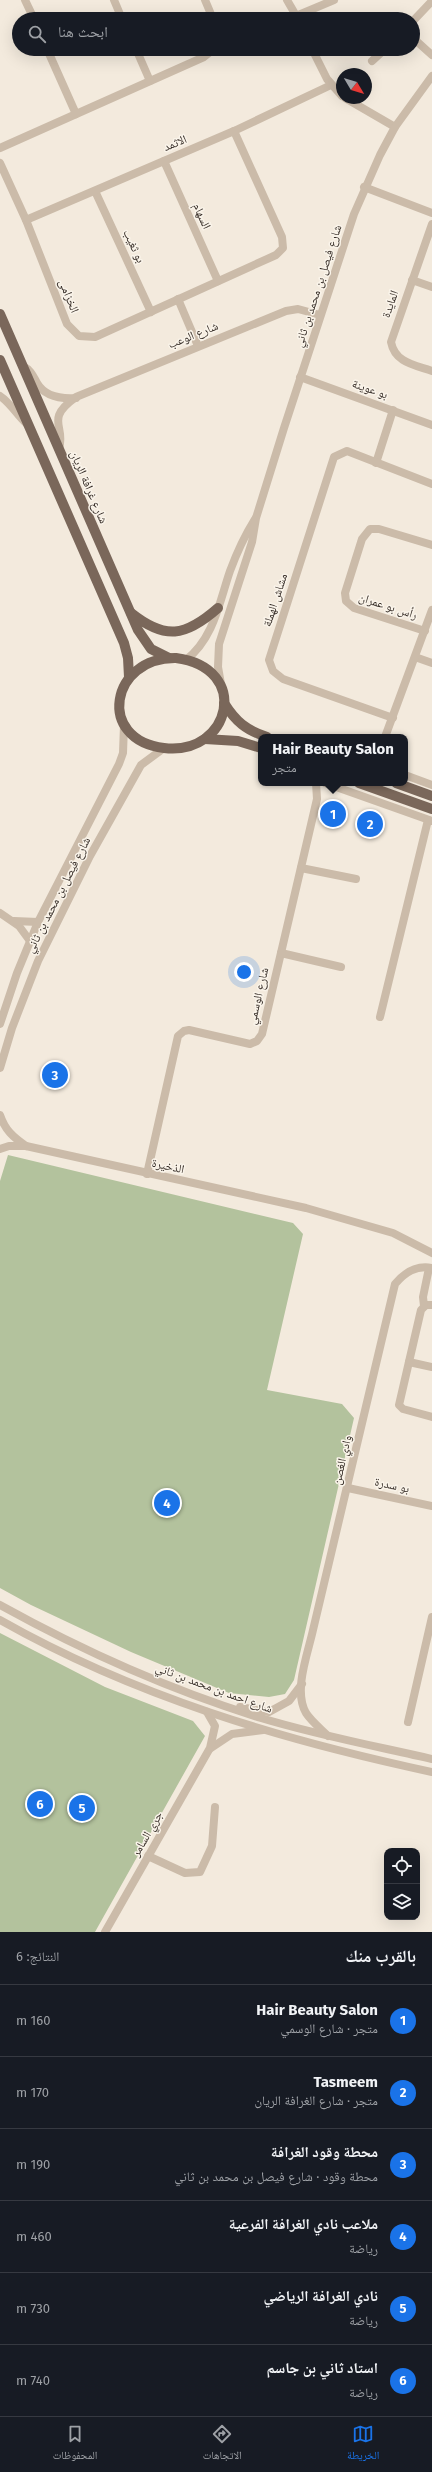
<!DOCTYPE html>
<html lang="ar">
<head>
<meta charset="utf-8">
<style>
	body { margin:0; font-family:"Fira Sans","Noto Naskh Arabic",sans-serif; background:#20242c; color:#f1f3f6; direction:rtl }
	.controls { position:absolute; right:12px; bottom:12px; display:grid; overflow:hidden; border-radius:8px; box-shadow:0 4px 16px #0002 }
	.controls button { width:36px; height:36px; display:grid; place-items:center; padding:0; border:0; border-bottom:1px solid #363941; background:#171b24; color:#f1f3f6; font:20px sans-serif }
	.compass { position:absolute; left:336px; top:68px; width:36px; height:36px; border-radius:50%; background:#171b24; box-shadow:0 4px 16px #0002; rotate:128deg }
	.you { position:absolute; left:244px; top:972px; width:14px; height:14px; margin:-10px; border:3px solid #fff; border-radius:50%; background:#1a73e8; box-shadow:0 0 0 6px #1a73e833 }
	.badge { display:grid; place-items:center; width:26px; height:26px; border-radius:50%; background:#1a73e8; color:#fff; font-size:13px; font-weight:700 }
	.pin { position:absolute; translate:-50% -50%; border:2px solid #fff; box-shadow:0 1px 4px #0006 }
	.popup { position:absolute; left:258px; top:734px; width:150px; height:52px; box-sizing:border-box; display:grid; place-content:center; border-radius:8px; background:#171b24; filter:drop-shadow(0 1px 3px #0005); font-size:13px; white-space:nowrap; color:#9ea1a6 }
	.popup b { font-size:15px; color:#f1f3f6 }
	.popup::after { content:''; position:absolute; left:50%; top:100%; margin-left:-8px; border:8px solid transparent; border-top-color:#171b24 }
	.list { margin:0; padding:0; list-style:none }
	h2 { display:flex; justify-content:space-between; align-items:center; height:52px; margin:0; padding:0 16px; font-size:17px }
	h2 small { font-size:13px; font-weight:400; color:#9ea1a6 }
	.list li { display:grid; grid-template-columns:26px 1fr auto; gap:12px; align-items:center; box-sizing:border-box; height:72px; padding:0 16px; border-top:1px solid #363941 }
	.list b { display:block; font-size:15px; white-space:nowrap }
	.list p { margin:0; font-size:13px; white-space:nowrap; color:#9ea1a6 }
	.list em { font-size:13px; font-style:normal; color:#9ea1a6 }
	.icon { flex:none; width:22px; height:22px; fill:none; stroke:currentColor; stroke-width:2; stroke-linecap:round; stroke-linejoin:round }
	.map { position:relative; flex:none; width:432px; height:1932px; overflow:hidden; direction:ltr }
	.search { position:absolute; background:#171b24; box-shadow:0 4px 16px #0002; left:12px; right:12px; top:12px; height:44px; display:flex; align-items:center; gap:10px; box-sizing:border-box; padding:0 14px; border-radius:22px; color:#9ea1a6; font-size:15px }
	.sheet { height:484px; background:#171b24 }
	nav { display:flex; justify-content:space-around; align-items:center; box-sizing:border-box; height:56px; border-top:1px solid #363941; background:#171b24; font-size:11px; color:#9ea1a6 }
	nav a { display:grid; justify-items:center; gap:2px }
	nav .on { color:#1a73e8 }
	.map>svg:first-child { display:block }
	.green { fill:#b3c29d }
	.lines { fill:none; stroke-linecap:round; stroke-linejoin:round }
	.minor { stroke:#cbbba9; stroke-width:8 }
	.major { stroke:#7a675a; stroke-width:10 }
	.labels { text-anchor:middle; stroke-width:3; stroke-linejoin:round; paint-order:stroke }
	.street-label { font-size:12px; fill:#382f29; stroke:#faf4ea }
</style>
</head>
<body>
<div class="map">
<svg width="432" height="1932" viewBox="0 0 432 1932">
	<rect width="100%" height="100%" fill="#f3eadd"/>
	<g class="green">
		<path d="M8,1155L293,1223L303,1234L267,1390L342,1404L354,1418L294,1680L285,1694L269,1697L229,1693L131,1652L31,1605L0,1588V1181Z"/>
		<path d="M0,1633L105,1687L193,1721L205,1736L95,1932H0Z"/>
	</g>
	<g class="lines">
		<g class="minor">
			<path d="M25,0L34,19"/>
			<path d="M114,0L122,19"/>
			<path d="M205,0L213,19"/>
			<path d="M287,0L298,19"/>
			<path d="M296,16L334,0"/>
			<path d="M413,21L432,1"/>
			<path d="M413,38L432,55"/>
			<path d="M47,49L76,114"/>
			<path d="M136,49L150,81"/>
			<path d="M312,49L327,79L342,96"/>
			<path d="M372,61L385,49"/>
			<path d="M345,98L395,127"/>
			<path d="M0,148L204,57L214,49"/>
			<path d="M164,161L218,281"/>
			<path d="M0,163L26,220L67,324L79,336L95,337L276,255L283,248L282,237L234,131"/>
			<path d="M364,187L432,213"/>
			<path d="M95,191L151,312"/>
			<path d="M26,220L234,131L331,85"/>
			<path d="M432,224L391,342C395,363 415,365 432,371"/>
			<path d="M412,280L432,287"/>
			<path d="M178,299L198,346"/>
			<path d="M23,366C31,370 33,376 37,383C45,397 61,399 76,398"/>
			<path d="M300,377L432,425"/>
			<path d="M0,396C12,404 17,416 28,425"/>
			<path d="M59,449C66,425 44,420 76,397L286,311L298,309L320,315"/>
			<path d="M376,463L393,410"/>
			<path d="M425,631L354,608L346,601L345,593L362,539L370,529H379L432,545"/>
			<path d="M415,657L432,663"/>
			<path d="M186,660C214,638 219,603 230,571C237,552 245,535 255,519"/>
			<path d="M221,684L218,667L219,644L252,542L256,518L284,428L354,214L380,155L395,127L432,76"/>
			<path d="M393,718L283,679L273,671L269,660L334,457L347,451L432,484"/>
			<path d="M385,737L432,610"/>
			<path d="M405,775L432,785"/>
			<path d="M325,783L432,821"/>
			<path d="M301,868L356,879"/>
			<path d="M0,913L19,926L30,941"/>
			<path d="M14,921L38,922"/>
			<path d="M281,953L341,967"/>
			<path d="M380,1017L428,820"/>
			<path d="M0,1024L17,973L38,922L119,764L123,753L124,725"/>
			<path d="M0,1068L12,1028L38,961L90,856L141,765L164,748"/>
			<path d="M0,1115C5,1130 13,1137 26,1146"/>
			<path d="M0,1149L9,1146H26L306,1208L393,1233L432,1253"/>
			<path d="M147,1174L178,1036L184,1031L189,1030L250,1044L257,1041L262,1034L317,799L316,783"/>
			<path d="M432,1305H426L421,1310L399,1405L403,1409L432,1417"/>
			<path d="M424,1306L423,1297L429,1268"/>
			<path d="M409,1362L432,1367"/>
			<path d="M348,1488L432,1506"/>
			<path d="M0,1605C83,1651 170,1690 261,1718C317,1735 375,1746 432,1759"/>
			<path d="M0,1620C134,1696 282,1740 432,1772"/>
			<path d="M240,1707L269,1712L289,1701L302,1684"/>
			<path d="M408,1722L432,1617"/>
			<path d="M328,1736C321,1729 312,1722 306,1713C293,1691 308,1653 313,1630L395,1284C405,1272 416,1265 432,1268"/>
			<path d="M211,1748L232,1734L263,1730"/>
			<path d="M148,1856L185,1873L200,1872L212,1846L215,1807"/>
			<path d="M105,1932L210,1748L215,1726L207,1712"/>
		</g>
		<g class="major">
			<path d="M0,314L138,630L151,649L169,658"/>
			<path d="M0,360L124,643L128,658L129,677"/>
			<path d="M131,613C165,640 185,637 218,608"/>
			<path d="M176,658C252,668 231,756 164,748C96,740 110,657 176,658Z"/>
			<path d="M224,703C236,722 246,730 267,737"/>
			<path d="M205,739L238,741L261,748"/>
			<path d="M359,783L432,809"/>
			<path d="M396,783L432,796"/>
		</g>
	</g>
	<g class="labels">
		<g class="street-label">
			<text transform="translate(175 143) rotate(-23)" y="4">الاثمد</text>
			<text transform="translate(202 216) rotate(66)" y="4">السهام</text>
			<text transform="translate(134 246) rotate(65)" y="4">بو ثغيب</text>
			<text transform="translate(318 286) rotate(-72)" y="4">شارع فيصل بن محمد بن ثاني</text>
			<text transform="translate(69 296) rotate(68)" y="4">الخزامى</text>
			<text transform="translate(390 304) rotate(-70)" y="4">المايدة</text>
			<text transform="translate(193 335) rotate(-22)" y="4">شارع الوعب</text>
			<text transform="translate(370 389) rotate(19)" y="4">بو عوينة</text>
			<text transform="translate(89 487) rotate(67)" y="4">شارع غرافة الريان</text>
			<text transform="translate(275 600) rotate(-72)" y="4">مشاش الهملة</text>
			<text transform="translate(388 606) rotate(18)" y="4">رأس بو عمران</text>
			<text transform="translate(58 895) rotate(-63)" y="4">شارع فيصل بن محمد بن ثاني</text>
			<text transform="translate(258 996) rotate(-77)" y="4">شارع الوسمي</text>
			<text transform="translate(168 1166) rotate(12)" y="4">الذخيرة</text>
			<text transform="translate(342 1460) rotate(-77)" y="4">وادي الغصن</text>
			<text transform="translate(392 1485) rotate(12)" y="4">بو سدرة</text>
			<text transform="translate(214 1688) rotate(20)" y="4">شارع احمد بن محمد بن ثاني</text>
			<text transform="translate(147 1834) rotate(-60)" y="4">جري السامر</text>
		</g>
	</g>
</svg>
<div class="controls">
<button><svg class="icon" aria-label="locate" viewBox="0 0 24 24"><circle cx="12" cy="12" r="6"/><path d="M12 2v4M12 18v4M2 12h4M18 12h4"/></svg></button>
<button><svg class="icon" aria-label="layers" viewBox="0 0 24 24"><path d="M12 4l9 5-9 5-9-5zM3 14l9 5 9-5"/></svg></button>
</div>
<svg class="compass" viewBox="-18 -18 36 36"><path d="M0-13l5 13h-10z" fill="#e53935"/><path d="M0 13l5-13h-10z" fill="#9ea1a6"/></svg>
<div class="you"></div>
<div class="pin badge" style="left:333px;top:814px">1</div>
<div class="popup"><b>Hair Beauty Salon</b>متجر</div>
<div class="pin badge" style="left:370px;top:824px">2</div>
<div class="pin badge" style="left:55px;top:1075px">3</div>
<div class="pin badge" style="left:167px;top:1503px">4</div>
<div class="pin badge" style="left:82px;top:1808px">5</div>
<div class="pin badge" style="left:40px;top:1804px">6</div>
<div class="search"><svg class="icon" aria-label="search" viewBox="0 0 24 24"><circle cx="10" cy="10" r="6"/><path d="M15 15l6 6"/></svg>ابحث هنا</div>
</div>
<section class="sheet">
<h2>بالقرب منك<small>النتائج: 6</small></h2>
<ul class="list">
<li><span class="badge">1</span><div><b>Hair Beauty Salon</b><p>متجر · شارع الوسمي</p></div><em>160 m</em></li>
<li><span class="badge">2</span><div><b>Tasmeem</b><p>متجر · شارع الغرافة الريان</p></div><em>170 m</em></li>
<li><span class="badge">3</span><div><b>محطة وقود الغرافة</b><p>محطة وقود · شارع فيصل بن محمد بن ثاني</p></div><em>190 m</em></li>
<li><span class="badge">4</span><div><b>ملاعب نادي الغرافة الفرعية</b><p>رياضة</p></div><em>460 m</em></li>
<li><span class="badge">5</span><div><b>نادي الغرافة الرياضي</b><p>رياضة</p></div><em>730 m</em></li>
<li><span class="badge">6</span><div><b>استاد ثاني بن جاسم</b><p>رياضة</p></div><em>740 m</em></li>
</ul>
</section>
<nav>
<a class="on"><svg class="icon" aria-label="map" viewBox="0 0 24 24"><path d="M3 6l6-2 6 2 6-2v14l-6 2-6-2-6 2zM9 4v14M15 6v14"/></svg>الخريطة</a>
<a><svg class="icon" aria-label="directions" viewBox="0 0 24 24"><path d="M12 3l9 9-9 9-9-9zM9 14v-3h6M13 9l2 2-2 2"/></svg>الاتجاهات</a>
<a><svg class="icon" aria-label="saved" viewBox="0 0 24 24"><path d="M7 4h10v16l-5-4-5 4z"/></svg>المحفوظات</a>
</nav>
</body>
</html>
